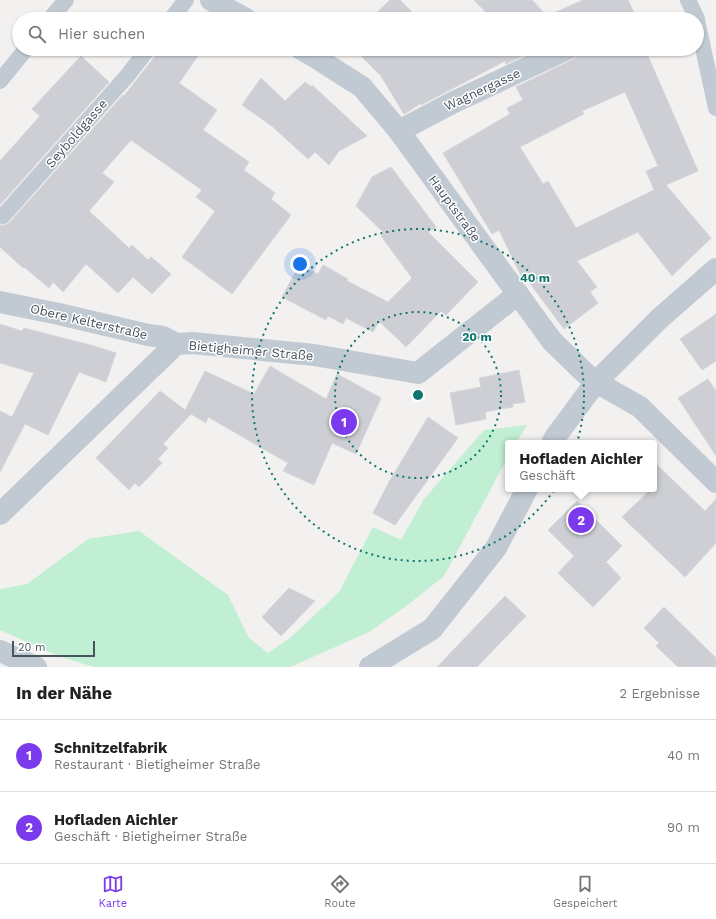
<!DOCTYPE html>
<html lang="de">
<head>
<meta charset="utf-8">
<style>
	body { margin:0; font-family:"Work Sans",sans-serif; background:#f6f6f6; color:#222 }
	.scale { position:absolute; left:12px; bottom:10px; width:83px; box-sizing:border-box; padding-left:4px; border:2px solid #48535e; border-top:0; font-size:11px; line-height:14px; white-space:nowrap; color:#48535e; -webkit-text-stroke:3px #fff; paint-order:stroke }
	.you { position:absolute; left:300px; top:264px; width:14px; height:14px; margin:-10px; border:3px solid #fff; border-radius:50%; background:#1a73e8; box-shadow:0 0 0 6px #1a73e833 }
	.badge { display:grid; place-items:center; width:26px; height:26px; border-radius:50%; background:#7c3aed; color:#fff; font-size:13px; font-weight:700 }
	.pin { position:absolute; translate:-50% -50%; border:2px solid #fff; box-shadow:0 1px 4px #0006 }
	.popup { position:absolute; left:505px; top:440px; width:152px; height:52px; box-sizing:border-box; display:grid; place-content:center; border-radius:4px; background:#fff; filter:drop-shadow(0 1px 3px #0005); font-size:13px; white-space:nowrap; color:#767676 }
	.popup b { font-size:15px; color:#222 }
	.popup::after { content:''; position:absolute; left:50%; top:100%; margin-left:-8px; border:8px solid transparent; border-top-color:#fff }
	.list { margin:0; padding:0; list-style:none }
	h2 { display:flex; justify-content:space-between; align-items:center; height:52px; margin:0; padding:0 16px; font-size:17px }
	h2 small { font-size:13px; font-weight:400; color:#767676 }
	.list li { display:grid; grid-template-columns:26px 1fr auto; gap:12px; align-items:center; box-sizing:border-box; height:72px; padding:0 16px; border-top:1px solid #e0e0e0 }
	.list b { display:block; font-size:15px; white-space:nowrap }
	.list p { margin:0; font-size:13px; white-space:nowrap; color:#767676 }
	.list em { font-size:13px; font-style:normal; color:#767676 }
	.icon { flex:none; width:22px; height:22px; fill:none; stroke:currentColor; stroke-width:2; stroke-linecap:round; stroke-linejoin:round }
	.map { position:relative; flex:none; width:716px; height:667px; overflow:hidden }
	.search { position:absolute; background:#fff; box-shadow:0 1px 3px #0004; left:12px; right:12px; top:12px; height:44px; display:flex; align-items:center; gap:10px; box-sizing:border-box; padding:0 14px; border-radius:22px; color:#767676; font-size:15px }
	.sheet { height:196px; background:#fff }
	nav { display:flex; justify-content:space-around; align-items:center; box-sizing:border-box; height:56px; border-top:1px solid #e0e0e0; background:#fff; font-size:11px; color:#767676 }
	nav a { display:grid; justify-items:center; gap:2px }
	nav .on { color:#7c3aed }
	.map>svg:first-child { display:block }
	.green { fill:#c0efd3 }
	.building { fill:#cdcfd5; stroke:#d5d6dc; fill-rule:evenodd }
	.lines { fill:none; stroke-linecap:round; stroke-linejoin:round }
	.service { stroke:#c1cad2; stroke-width:16 }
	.minor { stroke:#c1cad2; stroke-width:22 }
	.tertiary { stroke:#c1cad2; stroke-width:22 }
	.ring { fill:none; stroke:#0f766e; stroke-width:2; stroke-dasharray:2 4 }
	.labels { text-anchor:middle; stroke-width:3; stroke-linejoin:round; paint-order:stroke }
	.street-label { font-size:13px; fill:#48535e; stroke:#fff }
	.centre { fill:#0f766e; stroke:#fff; stroke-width:2 }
	.ring-label { font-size:12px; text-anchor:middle; font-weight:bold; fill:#0f766e; stroke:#fff; stroke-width:3; stroke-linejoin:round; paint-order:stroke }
</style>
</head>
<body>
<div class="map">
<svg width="716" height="667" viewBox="0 0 716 667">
	<rect width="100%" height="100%" fill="#f3f0f0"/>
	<path class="green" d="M527,425L516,443H508V457L444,576L405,607L369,632L290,667H94L61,657L0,630V588L1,589L27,584L88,539L139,531L228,595L249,638L268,653L290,638L339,592L373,527L401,540L424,499L484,430Z"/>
	<g class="building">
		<path d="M390,0H400L419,19H370Z"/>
		<path d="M474,0H532L547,16L583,0H628L637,19H492Z"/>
		<path d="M158,49H203L179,83L217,110L203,130L249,162L244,170L275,193L271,199L291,215L232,294L182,257L215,211L196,197L202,190L131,140L102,173L114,182L89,211L129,248L132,245L148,260L151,257L171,274L152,294L133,277L118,293L86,264L63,292L53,282L49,288L24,267L23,268L0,247V225H6L10,222L123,95L124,96L156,55Z"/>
		<path d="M354,49H448L454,55L466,49H538L506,64L505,61L421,105L420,104L404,114L381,76Z"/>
		<path d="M579,49H645L698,171L666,185L711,238L672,276L638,232L577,261L597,287L590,292L598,303L564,329L525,277L522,278L499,230L492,234L443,153L510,114L507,108L523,100L516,87L572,60L577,56ZM625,92L658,166L646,171L654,190L576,228L548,181L543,184L520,147L584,114L582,111Z"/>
		<path d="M81,56L109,82L0,205V161L40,116L32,109Z"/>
		<path d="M261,78L285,101L305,82L311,87L312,85L367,136L339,151L329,165L315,152L308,159L273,127L242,105Z"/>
		<path d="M391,167L436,227L428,232L478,282L446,315L441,311L406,347L379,321L373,332L346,318L343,324L328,316L326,320L282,297L300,264L318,274L323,265L348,279L347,281L388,302L412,278L381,236L384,233L356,206L372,177Z"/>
		<path d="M716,314V361L702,370L680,339Z"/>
		<path d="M0,324L22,331L24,328L94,346L116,353L106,382L79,372L48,435L25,424L0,472V411L12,417L34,373L0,363Z"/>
		<path d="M270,366L326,399L337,374L381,398L356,454L332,443L314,485L283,471L288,463L208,417L206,423L191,414L163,444L168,448L158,459L162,463L139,487L135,483L129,490L96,458L160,391L185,410L205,371L254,394Z"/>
		<path d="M519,370L525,402L513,404V407L485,412L486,419L456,425L450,393L481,387L479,378Z"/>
		<path d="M708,379L716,391V456L678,398Z"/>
		<path d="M428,417L458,438L395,525L373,513L389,482Z"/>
		<path d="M654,462L705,511L716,499V543L685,577L622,517L651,489H654Z"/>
		<path d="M577,501L622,546L606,562L621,578L593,607L558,573L574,556L548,530Z"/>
		<path d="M289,588L315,601L281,636L262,617Z"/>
		<path d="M505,596L526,616L477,667H437Z"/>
		<path d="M664,607L716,658V667H678L656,646L659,643L644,628Z"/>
	</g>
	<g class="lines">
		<g class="service">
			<path d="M688,0L697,19"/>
			<path d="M50,19L66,0"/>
			<path d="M171,19L186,0"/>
			<path d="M697,20L716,108"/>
			<path d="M0,81L26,49"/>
			<path d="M3,216L127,76L148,49"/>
		</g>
		<g class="minor">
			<path d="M211,0L246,19"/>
			<path d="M301,49L315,57L362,87L399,131L552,341L585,373L596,382L640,407L716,482"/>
			<path d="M399,131L452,103L567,49"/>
			<path d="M0,302L59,314L148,335L163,337L176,344"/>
			<path d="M0,514L176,344L192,343L314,355L418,373L518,294"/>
		</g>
		<g class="tertiary">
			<path d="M552,443L556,436L596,382L659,319L716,269"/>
			<path d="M0,651L36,667"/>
			<path d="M370,667L432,629L496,548L527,489"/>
		</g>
	</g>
	<g class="ring">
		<circle cx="418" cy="395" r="83"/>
		<circle cx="418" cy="395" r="166"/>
	</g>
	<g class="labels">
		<g class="street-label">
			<text transform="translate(482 89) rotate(-25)" y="5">Wagnergasse</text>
			<text transform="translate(76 133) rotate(-49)" y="5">Seyboldgasse</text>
			<text transform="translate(455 208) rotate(54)" y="5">Hauptstraße</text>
			<text transform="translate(89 321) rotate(13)" y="5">Obere Kelterstraße</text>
			<text transform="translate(251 350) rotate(5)" y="5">Bietigheimer Straße</text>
		</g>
	</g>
	<circle cx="418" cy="395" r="6" class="centre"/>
	<g class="ring-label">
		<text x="535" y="282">40 m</text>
		<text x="477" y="341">20 m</text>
	</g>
</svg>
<div class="scale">20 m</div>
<div class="you"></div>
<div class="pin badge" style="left:344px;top:422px">1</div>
<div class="pin badge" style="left:581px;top:520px">2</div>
<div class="popup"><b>Hofladen Aichler</b>Geschäft</div>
<div class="search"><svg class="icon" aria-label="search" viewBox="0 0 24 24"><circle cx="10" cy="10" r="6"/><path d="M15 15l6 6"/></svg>Hier suchen</div>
</div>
<section class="sheet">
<h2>In der Nähe<small>2 Ergebnisse</small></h2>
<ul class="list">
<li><span class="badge">1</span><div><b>Schnitzelfabrik</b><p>Restaurant · Bietigheimer Straße</p></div><em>40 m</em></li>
<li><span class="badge">2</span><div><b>Hofladen Aichler</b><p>Geschäft · Bietigheimer Straße</p></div><em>90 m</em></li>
</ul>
</section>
<nav>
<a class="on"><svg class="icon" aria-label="map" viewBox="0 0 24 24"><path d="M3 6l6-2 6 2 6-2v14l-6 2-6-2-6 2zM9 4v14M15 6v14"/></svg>Karte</a>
<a><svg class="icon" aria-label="directions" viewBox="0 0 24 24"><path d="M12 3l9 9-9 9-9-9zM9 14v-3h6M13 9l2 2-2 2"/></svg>Route</a>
<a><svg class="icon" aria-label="saved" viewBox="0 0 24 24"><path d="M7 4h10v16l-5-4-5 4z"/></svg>Gespeichert</a>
</nav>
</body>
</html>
